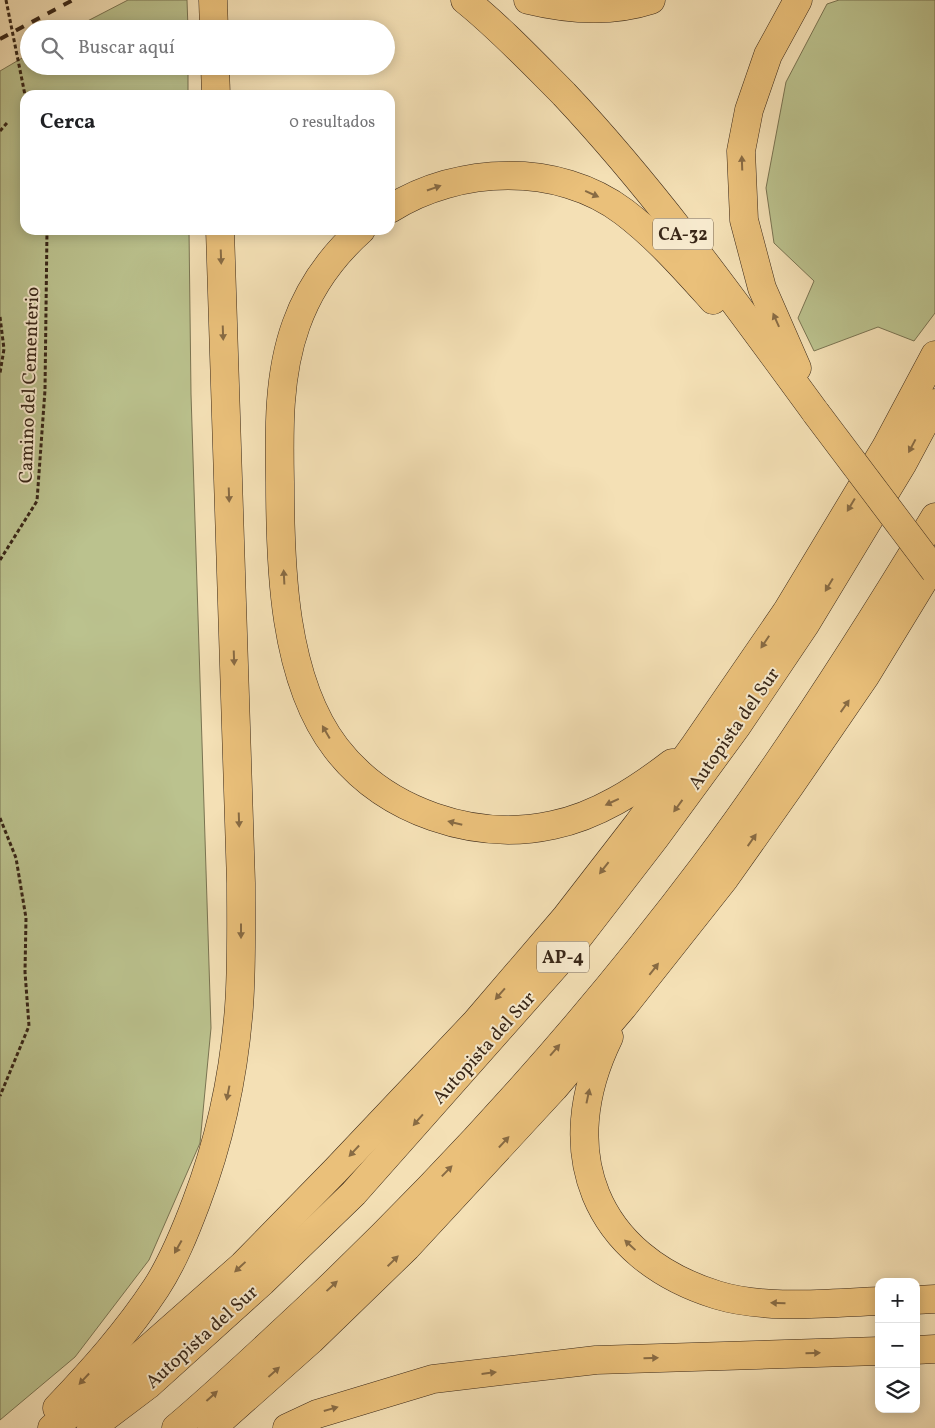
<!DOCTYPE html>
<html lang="es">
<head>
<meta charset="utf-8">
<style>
	body { margin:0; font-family:Vollkorn,serif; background:#f2f2f2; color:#202124 }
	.controls { position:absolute; right:15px; bottom:15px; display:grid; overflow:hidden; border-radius:10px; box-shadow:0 2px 12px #0003 }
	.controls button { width:45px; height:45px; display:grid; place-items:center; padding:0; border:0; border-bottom:1px solid #e0e0e0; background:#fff; color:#202124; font:25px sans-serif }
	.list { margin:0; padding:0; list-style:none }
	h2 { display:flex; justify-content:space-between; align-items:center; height:65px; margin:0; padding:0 20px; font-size:21px }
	h2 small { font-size:16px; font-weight:400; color:#757577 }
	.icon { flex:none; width:28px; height:28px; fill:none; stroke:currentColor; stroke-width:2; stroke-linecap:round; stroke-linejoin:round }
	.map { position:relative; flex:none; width:935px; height:1428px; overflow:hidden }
	.search { position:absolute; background:#fff; box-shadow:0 2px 12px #0003; left:20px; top:20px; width:375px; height:55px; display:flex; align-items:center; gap:12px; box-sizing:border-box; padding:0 18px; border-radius:28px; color:#757577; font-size:19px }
	.panel { position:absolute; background:#fff; box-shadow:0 2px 12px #0003; left:20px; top:90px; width:375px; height:145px; border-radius:15px }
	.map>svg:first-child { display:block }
	.green { fill:#bbc28e; stroke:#7a7452 }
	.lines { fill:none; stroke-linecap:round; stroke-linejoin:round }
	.highway-casing { stroke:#382617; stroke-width:29 }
	.path { stroke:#382617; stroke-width:3; stroke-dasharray:4 2.5; stroke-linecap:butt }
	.highway { stroke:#eac07a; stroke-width:28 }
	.rail { stroke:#382617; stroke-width:4; stroke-dasharray:9 9; stroke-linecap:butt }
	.highway-bridge-casing { stroke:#382617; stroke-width:29; stroke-linecap:butt }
	.path-bridge { stroke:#382617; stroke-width:3; stroke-dasharray:4 2.5; stroke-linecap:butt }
	.highway-bridge { stroke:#eac07a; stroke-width:28 }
	.oneway { fill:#886b44 }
	.labels { text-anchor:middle; stroke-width:4; stroke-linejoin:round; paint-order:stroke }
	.shield { fill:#f8ebcf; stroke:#72614e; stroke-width:1 }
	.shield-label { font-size:18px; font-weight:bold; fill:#382617 }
	.street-label { font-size:19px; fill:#382617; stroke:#f8ebcf }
</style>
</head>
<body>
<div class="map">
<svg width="935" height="1428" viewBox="0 0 935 1428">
	<rect width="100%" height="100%" fill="#f4e0b5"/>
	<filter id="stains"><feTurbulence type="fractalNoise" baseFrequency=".004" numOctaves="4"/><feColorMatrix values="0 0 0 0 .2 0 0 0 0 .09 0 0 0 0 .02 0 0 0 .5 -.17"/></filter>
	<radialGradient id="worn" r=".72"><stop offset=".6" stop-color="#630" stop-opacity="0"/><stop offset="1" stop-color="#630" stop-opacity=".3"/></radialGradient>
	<g class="green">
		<path d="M128,0H187L188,29H72Z"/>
		<path d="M839,0H935V313L914,341L878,327L814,351L798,318L814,281L774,243L766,188L786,82L827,4Z"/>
		<path d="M29,54V66H188V95H25V230H189L191,394L211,1028L200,1143L149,1260L75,1357L0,1420V71Z"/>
	</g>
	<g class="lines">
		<g class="highway-casing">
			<g id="highway">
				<path d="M213,0L214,29"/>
				<path d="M465,0C499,27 533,63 564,94C657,193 736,304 816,413"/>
				<path d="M528,0C569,10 611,13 651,0"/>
				<path d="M215,66L216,95"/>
				<path d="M390,209C458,166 558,162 624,212C657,237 685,269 713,300"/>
				<path d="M361,230C332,256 309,288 296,325C278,375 279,430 280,482C280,566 283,679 336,748C385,812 475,842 553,825C597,816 637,790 672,763"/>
				<path d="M797,368L762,288L744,220L741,151L749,110L768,55L798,0"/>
				<path d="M609,1037C553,1151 594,1257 717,1295C766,1310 827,1303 879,1301"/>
				<path d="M916,1300L935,1299"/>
				<path d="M916,1350L935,1349"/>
				<path d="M57,1408C93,1370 127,1332 156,1288C173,1262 185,1232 196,1203C220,1140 234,1074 239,1007C242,966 241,924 241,883L220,230"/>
				<path d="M52,1428L98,1393L243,1265L335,1171L476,1022L566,917L638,824L695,745L787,611L886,447L935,355"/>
				<path d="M91,1428L148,1385L262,1282L354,1193L564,956L655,838L737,726L805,625L903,463L935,403"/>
				<path d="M176,1428C221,1390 265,1348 309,1307C452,1172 585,1024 704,866C788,754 863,636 935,517"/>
				<path d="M212,1428L311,1340L407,1247L554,1088L623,1007L725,878L790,786L866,675L935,562"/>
				<path d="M287,1428L317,1414L433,1379L596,1360L879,1351"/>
			</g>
		</g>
		<g class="path">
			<path d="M0,131L7,123"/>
			<path d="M0,317L4,349L0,373"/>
			<path d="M0,560L37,501L45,390L47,230"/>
			<path d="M0,818L16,858L26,918L25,972L29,1026L0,1096"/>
		</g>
		<use href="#highway" class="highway"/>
		<path class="rail" d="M0,39L73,0"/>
		<g class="highway-bridge-casing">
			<path id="highway-bridge" d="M816,413L935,571"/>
		</g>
		<path class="path-bridge" d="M6,0L25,95"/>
		<use href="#highway-bridge" class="highway-bridge"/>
	</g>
	<defs><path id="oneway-solid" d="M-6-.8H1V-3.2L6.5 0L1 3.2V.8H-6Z" transform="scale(1.25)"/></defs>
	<g class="oneway">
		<use href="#oneway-solid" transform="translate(742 163) rotate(-92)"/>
		<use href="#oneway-solid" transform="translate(434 188) rotate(-19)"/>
		<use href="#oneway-solid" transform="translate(592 194) rotate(24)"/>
		<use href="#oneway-solid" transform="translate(221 257) rotate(88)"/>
		<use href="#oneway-solid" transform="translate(776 320) rotate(-114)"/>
		<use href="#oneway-solid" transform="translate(223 333) rotate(88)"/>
		<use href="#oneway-solid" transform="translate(912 446) rotate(118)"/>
		<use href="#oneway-solid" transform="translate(229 495) rotate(88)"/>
		<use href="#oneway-solid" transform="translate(851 505) rotate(121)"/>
		<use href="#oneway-solid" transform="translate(284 577) rotate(-93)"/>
		<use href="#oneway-solid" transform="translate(829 585) rotate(121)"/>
		<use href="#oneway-solid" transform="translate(765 642) rotate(124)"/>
		<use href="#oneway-solid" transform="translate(234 658) rotate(88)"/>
		<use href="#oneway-solid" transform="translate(845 706) rotate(-55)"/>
		<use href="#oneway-solid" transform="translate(326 732) rotate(-120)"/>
		<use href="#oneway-solid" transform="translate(612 802) rotate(155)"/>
		<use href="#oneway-solid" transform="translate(678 806) rotate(126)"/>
		<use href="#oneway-solid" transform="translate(239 820) rotate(88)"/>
		<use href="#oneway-solid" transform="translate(455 823) rotate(-166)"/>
		<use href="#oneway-solid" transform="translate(752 840) rotate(-55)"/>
		<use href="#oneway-solid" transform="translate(604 868) rotate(128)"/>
		<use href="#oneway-solid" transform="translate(241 931) rotate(90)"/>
		<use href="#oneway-solid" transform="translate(654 969) rotate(-52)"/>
		<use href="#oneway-solid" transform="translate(500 994) rotate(131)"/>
		<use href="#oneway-solid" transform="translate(555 1050) rotate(-49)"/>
		<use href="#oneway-solid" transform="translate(228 1093) rotate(101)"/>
		<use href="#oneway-solid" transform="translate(588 1096) rotate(-78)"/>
		<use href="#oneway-solid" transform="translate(418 1120) rotate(131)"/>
		<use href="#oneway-solid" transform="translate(504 1142) rotate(-47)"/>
		<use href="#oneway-solid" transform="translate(354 1151) rotate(133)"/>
		<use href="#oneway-solid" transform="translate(447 1171) rotate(-46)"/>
		<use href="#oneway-solid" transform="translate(630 1245) rotate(-137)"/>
		<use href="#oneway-solid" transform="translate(178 1247) rotate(119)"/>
		<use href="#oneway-solid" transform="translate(393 1261) rotate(-44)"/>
		<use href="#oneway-solid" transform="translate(240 1267) rotate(137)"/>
		<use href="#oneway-solid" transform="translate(332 1286) rotate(-43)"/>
		<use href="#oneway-solid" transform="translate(778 1303) rotate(-178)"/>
		<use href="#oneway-solid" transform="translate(813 1353) rotate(-2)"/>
		<use href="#oneway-solid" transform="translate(651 1358) rotate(-2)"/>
		<use href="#oneway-solid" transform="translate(274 1372) rotate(-42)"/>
		<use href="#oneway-solid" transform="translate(489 1373) rotate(-7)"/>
		<use href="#oneway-solid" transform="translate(84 1379) rotate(133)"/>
		<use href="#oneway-solid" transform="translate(212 1396) rotate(-42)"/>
		<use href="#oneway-solid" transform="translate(331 1409) rotate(-16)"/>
	</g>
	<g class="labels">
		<g class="shield">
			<rect x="653" y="218.5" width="60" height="31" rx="4"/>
			<rect x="537" y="941.5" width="52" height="31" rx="4"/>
		</g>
		<g class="shield-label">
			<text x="683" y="240">CA-32</text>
			<text x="563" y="963">AP-4</text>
		</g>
		<g class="street-label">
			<text transform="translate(28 385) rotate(-88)" y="7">Camino del Cementerio</text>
			<text transform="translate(733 728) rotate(-55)" y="7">Autopista del Sur</text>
			<text transform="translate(483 1047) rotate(-48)" y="7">Autopista del Sur</text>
			<text transform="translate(201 1336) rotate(-42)" y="7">Autopista del Sur</text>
		</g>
	</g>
	<rect width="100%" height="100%" filter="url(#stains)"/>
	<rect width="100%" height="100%" fill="url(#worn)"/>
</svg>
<div class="controls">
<button>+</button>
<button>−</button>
<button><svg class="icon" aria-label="layers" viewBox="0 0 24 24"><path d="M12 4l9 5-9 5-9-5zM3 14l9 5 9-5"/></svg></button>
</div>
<div class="search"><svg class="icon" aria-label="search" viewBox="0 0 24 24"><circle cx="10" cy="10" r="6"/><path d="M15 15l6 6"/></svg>Buscar aquí</div>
<section class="panel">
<h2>Cerca<small>0 resultados</small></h2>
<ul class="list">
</ul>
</section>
</div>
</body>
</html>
